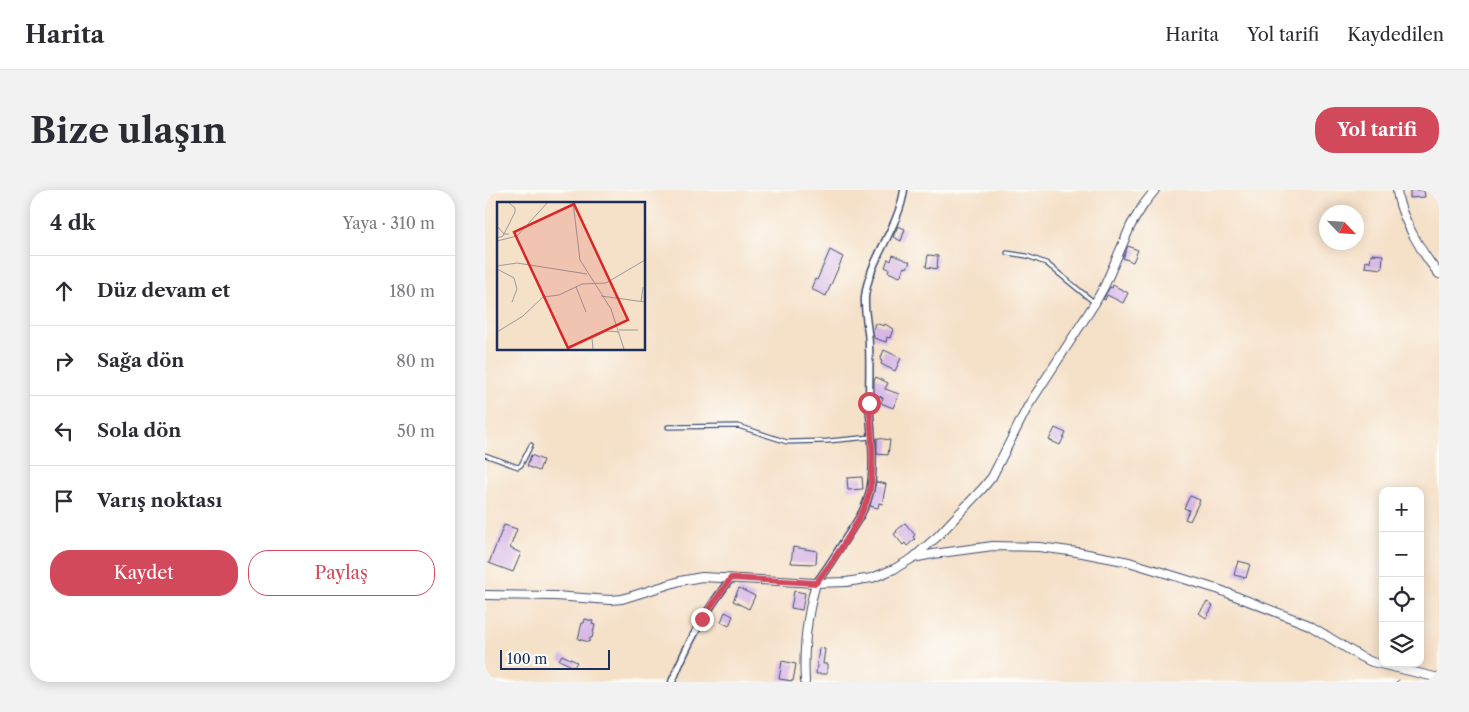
<!DOCTYPE html>
<html lang="tr">
<head>
<meta charset="utf-8">
<style>
	body { margin:0; font-family:"Libre Caslon Text",serif; background:#f2f2f3; color:#2b2b33 }
	.controls { position:absolute; right:15px; bottom:15px; display:grid; overflow:hidden; border-radius:10px; box-shadow:0 2px 12px #0003 }
	.controls button { width:45px; height:45px; display:grid; place-items:center; padding:0; border:0; border-bottom:1px solid #e1e1e2; background:#fff; color:#2b2b33; font:25px sans-serif }
	.compass { position:absolute; left:834px; top:15px; width:45px; height:45px; border-radius:50%; background:#fff; box-shadow:0 2px 12px #0003; rotate:115deg }
	.scale { position:absolute; left:15px; bottom:12px; width:110px; box-sizing:border-box; padding-left:5px; border:2px solid #1b2f5e; border-top:0; font-size:14px; line-height:18px; white-space:nowrap; color:#1b2f5e; -webkit-text-stroke:4px #fdfcf7; paint-order:stroke }
	.stop { position:absolute; width:15px; height:15px; margin:-11px; border:4px solid #d1495b; border-radius:50%; background:#fff }
	.stop.end { background:#d1495b; border-color:#fff; box-shadow:0 1px 5px #0008 }
	.list { margin:0; padding:0; list-style:none }
	h2 { display:flex; justify-content:space-between; align-items:center; height:65px; margin:0; padding:0 20px; font-size:21px }
	h2 small { font-size:16px; font-weight:400; color:#7c7c81 }
	.list li { display:grid; grid-template-columns:32px 1fr auto; gap:15px; align-items:center; box-sizing:border-box; height:70px; padding:0 20px; border-top:1px solid #e1e1e2 }
	.list b { display:block; font-size:19px; white-space:nowrap }
	.list em { font-size:16px; font-style:normal; color:#7c7c81 }
	.actions { display:flex; gap:10px; padding:15px 20px }
	.actions a { flex:1; padding:11px 0; border:1px solid #d1495b; border-radius:20px; text-align:center; font-size:18px; color:#d1495b }
	.actions .main { background:#d1495b; color:#fff }
	.icon { flex:none; width:28px; height:28px; fill:none; stroke:currentColor; stroke-width:2; stroke-linecap:round; stroke-linejoin:round }
	.map { position:relative; flex:none; width:954px; height:492px; overflow:hidden; border-radius:20px }
	header { display:flex; align-items:center; gap:30px; box-sizing:border-box; height:70px; padding:0 25px; background:#fff; border-bottom:1px solid #e1e1e2 }
	header strong { font-size:24px }
	nav { display:flex; gap:28px; margin-inline-start:auto; font-size:18px }
	.intro { display:flex; align-items:center; justify-content:space-between; box-sizing:border-box; height:120px; padding:0 30px }
	h1 { margin:0; font-size:35px }
	.button { padding:12px 22px; border-radius:20px; background:#d1495b; color:#fff; font-size:18px; font-weight:700 }
	main { display:flex; gap:30px; padding:0 30px }
	aside { flex:1; background:#fff; border-radius:20px; box-shadow:0 2px 12px #0003 }
	.map>svg:first-child { display:block }
	.building { fill:#d5b4e5 }
	.lines { fill:none; stroke-linecap:round; stroke-linejoin:round }
	.service-casing { stroke:#3c4a6e; stroke-width:5.5 }
	.minor-casing { stroke:#3c4a6e; stroke-width:9 }
	.tertiary-casing { stroke:#3c4a6e; stroke-width:10 }
	.path { stroke:#3c4a6e; stroke-width:1; stroke-dasharray:4 4; stroke-linecap:butt }
	.service { stroke:#fff; stroke-width:3 }
	.minor { stroke:#fff; stroke-width:6 }
	.tertiary { stroke:#fff; stroke-width:8 }
	.route { stroke:#d1495b; stroke-width:6 }
	.inset-road { fill:none; stroke:#9e999e; stroke-width:1 }
	.view { fill:#d62828; fill-opacity:0.15; stroke:#d62828; stroke-width:2.5 }
	.inset-edge { fill:none; stroke:#1b2f5e; stroke-width:2.5 }
</style>
</head>
<body>
<header>
<strong>Harita</strong>
<nav><a>Harita</a><a>Yol tarifi</a><a>Kaydedilen</a></nav>
</header>
<div class="intro"><h1>Bize ulaşın</h1><a class="button">Yol tarifi</a></div>
<main>
<aside>
<h2>4 dk<small>Yaya · 310 m</small></h2>
<ul class="list">
<li><svg class="icon" aria-label="ahead" viewBox="0 0 24 24"><path d="M12 20V5M6 11l6-6 6 6"/></svg><div><b>Düz devam et</b></div><em>180 m</em></li>
<li><svg class="icon" aria-label="right" viewBox="0 0 24 24"><path d="M7 20v-9h11M14 6l5 5-5 5"/></svg><div><b>Sağa dön</b></div><em>80 m</em></li>
<li><svg class="icon" aria-label="left" viewBox="0 0 24 24"><path d="M17 20v-9H6M10 6l-5 5 5 5"/></svg><div><b>Sola dön</b></div><em>50 m</em></li>
<li><svg class="icon" aria-label="arrive" viewBox="0 0 24 24"><path d="M6 21V4h12l-3 4 3 4H6"/></svg><div><b>Varış noktası</b></div></li>
</ul>
<div class="actions"><a class="main">Kaydet</a><a>Paylaş</a></div>
</aside>
<div class="map">
<svg width="954" height="492" viewBox="0 0 954 492">
	<rect width="100%" height="100%" fill="#fdfcf7"/>
	<filter id="ink" filterUnits="userSpaceOnUse"><feTurbulence type="fractalNoise" baseFrequency=".02" numOctaves="2"/><feDisplacementMap in="SourceGraphic" scale="10" xChannelSelector="R" yChannelSelector="G"/><feConvolveMatrix kernelMatrix="1 2 1 2 8 2 1 2 1" color-interpolation-filters="sRGB"/></filter>
	<filter id="wash" filterUnits="userSpaceOnUse"><feTurbulence type="fractalNoise" baseFrequency=".0096" numOctaves="4" result="noise"/><feDisplacementMap in="SourceGraphic" scale="20" xChannelSelector="R" yChannelSelector="G"/><feGaussianBlur stdDeviation="1.12" result="paint"/><feColorMatrix in="noise" values="0 0 0 0 0 0 0 0 0 0 0 0 0 0 0 0 0 1.4 0 .05"/><feComposite in="paint" operator="in"/></filter>
	<g filter="url(#wash)">
		<rect width="100%" height="100%" fill="#f5e0c8"/>
		<g id="blocks">
			<g class="building">
				<path d="M925,0H939L940,7L925,8Z"/>
				<path d="M413,36L420,39L416,51L408,47Z"/>
				<path d="M643,56L653,60L648,72L638,68Z"/>
				<path d="M345,60L358,67L341,106L326,99L330,89L332,90Z"/>
				<path d="M886,64L898,65L897,79L880,77L881,71L885,72Z"/>
				<path d="M408,65L425,72L422,78L419,77L415,87L403,82L404,79L400,77L403,69L406,71Z"/>
				<path d="M443,65L453,66L452,79L441,77Z"/>
				<path d="M628,95L643,103L638,113L622,105L620,110L618,109L625,97L627,98Z"/>
				<path d="M390,133L399,136L400,134L408,139L405,148L402,147L401,152L389,148L388,141Z"/>
				<path d="M399,160L416,168L410,181L396,174L397,171L395,170Z"/>
				<path d="M391,187L403,193L400,199L414,204L408,218L396,213L398,208L389,203V191Z"/>
				<path d="M570,238L581,243L575,255L564,250Z"/>
				<path d="M392,248L405,250L403,265L392,264Z"/>
				<path d="M46,265L58,270L54,281L42,276Z"/>
				<path d="M377,287L378,299L363,300L362,288Z"/>
				<path d="M391,292L401,294L397,314L394,313L393,318L385,316Z"/>
				<path d="M705,306L715,310L705,331L700,329L704,320L699,318Z"/>
				<path d="M420,333L430,345L428,347L430,349L422,356L420,353L418,355L409,344L412,342L411,341Z"/>
				<path d="M19,335L32,339L25,358L36,363L28,382L4,373Z"/>
				<path d="M308,357L332,361L331,374L306,373Z"/>
				<path d="M753,371L765,374L761,388L749,385Z"/>
				<path d="M254,398L270,406L264,419L248,411Z"/>
				<path d="M309,401L320,403L317,420L306,418Z"/>
				<path d="M722,412L728,416L721,428L714,423Z"/>
				<path d="M240,422L248,426L244,436L236,432Z"/>
				<path d="M100,429L108,431L107,434L110,435L107,448H105L104,452L93,449L97,433H99Z"/>
				<path d="M334,458L340,459L338,474H342V484H331Z"/>
				<path d="M77,465L92,472L89,477L74,470Z"/>
				<path d="M297,471L311,474L308,491L294,489Z"/>
			</g>
		</g>
	</g>
	<g filter="url(#ink)">
		<use href="#blocks" fill-opacity="0" stroke="#3c4a6e" stroke-width="1"/>
		<g class="lines">
			<g class="service-casing">
				<g id="service">
					<path d="M522,63L542,66L561,73L610,113"/>
					<path d="M183,237L253,236L302,252L343,251L386,247"/>
					<path d="M0,265L33,277L36,275L46,255"/>
				</g>
			</g>
			<g class="minor-casing">
				<g id="minor">
					<path d="M331,393C343,378 352,362 363,345C371,333 380,320 384,305C391,280 386,240 384,214C384,195 385,175 384,156C384,140 379,124 380,107C384,69 414,38 419,0"/>
					<path d="M187,492C204,450 219,424 246,388"/>
				</g>
			</g>
			<g class="tertiary-casing">
				<g id="tertiary">
					<path d="M912,0C914,25 938,65 954,84"/>
					<path d="M429,367L453,346L498,298L507,287L543,216L610,113L620,95L646,35L659,14L670,0"/>
					<path d="M0,405L70,406L125,410L137,409L195,391L217,387L331,393L361,392L387,388L409,379L428,368L448,364L508,356L554,357L592,362L644,372L735,400L824,435L876,467L887,472L954,488"/>
					<path d="M320,492C318,458 322,425 331,393"/>
				</g>
			</g>
			<path class="path" d="M911,492L917,488"/>
			<use href="#service" class="service"/>
			<use href="#minor" class="minor"/>
			<use href="#tertiary" class="tertiary"/>
		</g>
	</g>
	<g class="lines" filter="url(#ink)">
		<path class="route" d="M217,429L246,388L331,393C347,373 382,323 385,299C390,271 386,241 384,213"/>
	</g>
	<g transform="translate(12 12)">
		<rect width="148" height="148" fill="#f5e0c8"/>
		<path class="inset-road" d="M76,0L83,58L114,107L127,147M0,24L7,32H12M0,36L6,34L18,10V6L11,0M0,39L20,34L51,0M0,64L20,61L90,72M0,67L17,76L20,87L15,100M79,85L89,110M104,94L148,100M144,100L146,85M122,128H141M0,130L26,114L46,95L62,93L85,82L109,81L148,58M96,147L95,136L109,129L122,130"/>
		<path class="view" d="M77,2L131,118L71,146L17,30Z"/>
		<rect width="148" height="148" class="inset-edge"/>
	</g>
</svg>
<div class="controls">
<button>+</button>
<button>−</button>
<button><svg class="icon" aria-label="locate" viewBox="0 0 24 24"><circle cx="12" cy="12" r="6"/><path d="M12 2v4M12 18v4M2 12h4M18 12h4"/></svg></button>
<button><svg class="icon" aria-label="layers" viewBox="0 0 24 24"><path d="M12 4l9 5-9 5-9-5zM3 14l9 5 9-5"/></svg></button>
</div>
<svg class="compass" viewBox="-18 -18 36 36"><path d="M0-13l5 13h-10z" fill="#e53935"/><path d="M0 13l5-13h-10z" fill="#7c7c81"/></svg>
<div class="scale">100 m</div>
<div class="stop" style="left:384px;top:213px"></div>
<div class="stop end" style="left:217px;top:429px"></div>
</div>
</main>
</body>
</html>
